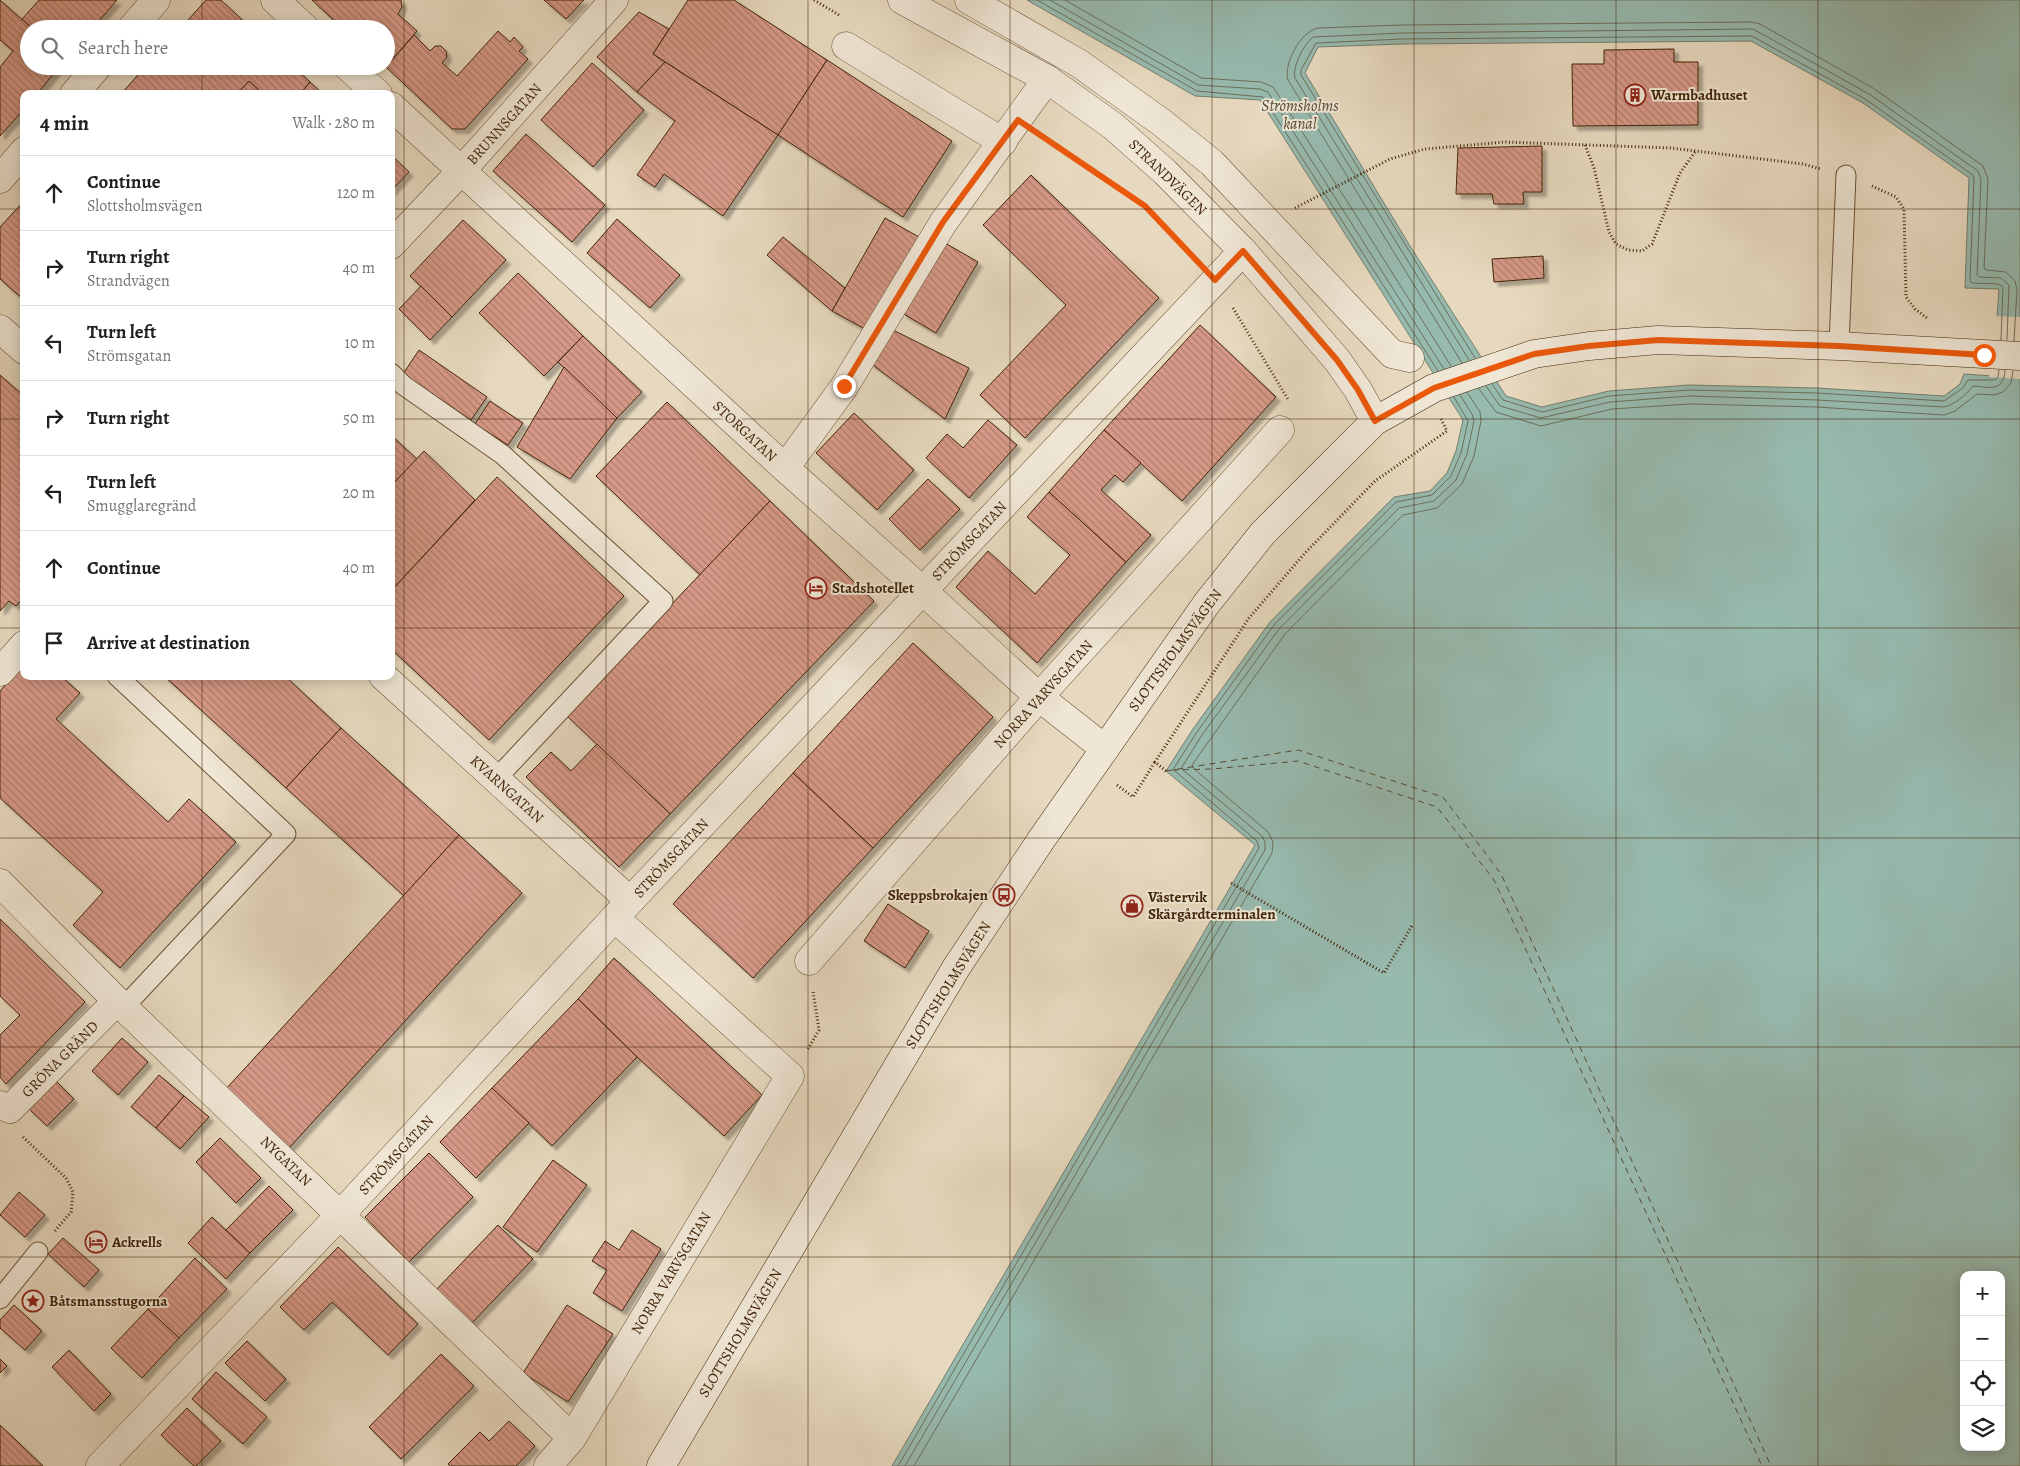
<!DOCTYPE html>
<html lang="en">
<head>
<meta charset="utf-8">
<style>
	body { margin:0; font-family:Alegreya,serif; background:#f6f6f6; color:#202124 }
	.controls { position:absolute; right:15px; bottom:15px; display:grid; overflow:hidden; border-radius:10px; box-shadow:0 2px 12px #0003 }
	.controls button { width:45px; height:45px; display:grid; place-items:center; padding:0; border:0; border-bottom:1px solid #e0e0e0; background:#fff; color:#202124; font:25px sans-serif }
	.stop { position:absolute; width:15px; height:15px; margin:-11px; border:4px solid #ea580c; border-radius:50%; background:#fff }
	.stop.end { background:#ea580c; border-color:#fff; box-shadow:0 1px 5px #0008 }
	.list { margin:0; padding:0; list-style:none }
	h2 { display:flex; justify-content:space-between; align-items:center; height:65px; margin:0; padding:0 20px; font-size:21px }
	h2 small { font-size:16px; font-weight:400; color:#757577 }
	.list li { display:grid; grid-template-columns:32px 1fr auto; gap:15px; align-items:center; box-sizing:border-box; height:75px; padding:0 20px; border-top:1px solid #e0e0e0 }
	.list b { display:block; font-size:19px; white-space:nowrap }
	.list p { margin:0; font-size:16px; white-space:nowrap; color:#757577 }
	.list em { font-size:16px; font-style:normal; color:#757577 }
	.icon { flex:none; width:28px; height:28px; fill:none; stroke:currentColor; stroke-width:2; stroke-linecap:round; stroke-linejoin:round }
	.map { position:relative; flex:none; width:2020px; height:1466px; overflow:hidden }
	.search { position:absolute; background:#fff; box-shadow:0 2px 12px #0003; left:20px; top:20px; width:375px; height:55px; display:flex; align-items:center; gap:12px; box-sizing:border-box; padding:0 18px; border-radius:28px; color:#757577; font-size:19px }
	.panel { position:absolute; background:#fff; box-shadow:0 2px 12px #0003; left:20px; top:90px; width:375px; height:590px; border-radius:10px }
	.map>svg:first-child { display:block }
	.water { fill:#97baaf; stroke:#757e6c; fill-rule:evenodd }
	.pier { fill:#e7d9bf }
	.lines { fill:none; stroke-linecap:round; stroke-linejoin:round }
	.shore { stroke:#6c6f5b; stroke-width:1 }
	.ferry { stroke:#564a31; stroke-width:1; stroke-dasharray:6 5; stroke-linecap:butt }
	.building { fill:url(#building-back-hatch); stroke:#412407; filter:url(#shadow) }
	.lane-casing { stroke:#6a5135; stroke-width:21 }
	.street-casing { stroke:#6a5135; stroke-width:29 }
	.secondary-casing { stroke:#412407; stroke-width:29 }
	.path { stroke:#412407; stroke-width:3; stroke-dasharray:1 2.5; stroke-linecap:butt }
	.lane { stroke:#efe6d5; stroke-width:19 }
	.street { stroke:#efe6d5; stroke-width:28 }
	.secondary { stroke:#efe6d5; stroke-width:28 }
	.route { stroke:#ea580c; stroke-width:6 }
	.grid { fill:none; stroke:#412407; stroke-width:1; stroke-opacity:0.55 }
	.labels { text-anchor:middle; stroke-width:4; stroke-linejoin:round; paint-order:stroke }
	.poi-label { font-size:15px; font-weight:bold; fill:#412407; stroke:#efe6d5; text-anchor:start }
	.street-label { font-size:15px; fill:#412407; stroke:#efe6d5 }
	.water-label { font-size:16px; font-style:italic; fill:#564a31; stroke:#efe6d5 }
</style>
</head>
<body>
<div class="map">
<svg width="2020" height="1466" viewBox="0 0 2020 1466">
	<defs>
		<pattern id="building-back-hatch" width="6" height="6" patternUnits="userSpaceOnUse" patternTransform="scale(1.25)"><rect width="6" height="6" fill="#d79987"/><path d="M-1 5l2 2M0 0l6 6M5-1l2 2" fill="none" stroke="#b07d6c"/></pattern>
		<filter id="shadow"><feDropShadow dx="4.5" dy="4.5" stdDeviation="1" flood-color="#0004"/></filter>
	</defs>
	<rect width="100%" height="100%" fill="#e7d9bf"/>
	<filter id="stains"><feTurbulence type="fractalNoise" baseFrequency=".004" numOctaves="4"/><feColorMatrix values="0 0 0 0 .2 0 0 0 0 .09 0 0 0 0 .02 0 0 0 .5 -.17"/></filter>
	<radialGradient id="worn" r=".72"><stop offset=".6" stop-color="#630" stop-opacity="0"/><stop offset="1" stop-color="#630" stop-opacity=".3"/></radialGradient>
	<path class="water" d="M1027,0H2020V1466H892L1255,845L1166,771L1193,729L1270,622L1394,497L1430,491L1447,473L1456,451L1463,420L1260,100L1195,96ZM1751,41L1863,103L1969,178L1965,288L1999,289L1993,376L1964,374L1960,384L1944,396L1817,388L1689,385L1609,391L1542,407L1506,396L1410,246L1305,73L1318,47L1402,44ZM1964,1275H2001V1447H1964Z"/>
	<path class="pier" d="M1995,316L2020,317V379L1989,377V373L1991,374Z"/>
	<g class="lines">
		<g class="shore">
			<path d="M1037,0L1197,91L1263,97L1438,371"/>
			<path d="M1050,0L1198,85L1260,89L1268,92L1444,369"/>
			<path d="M1065,0L1201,78L1261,82L1273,87L1352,209L1451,366"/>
			<path d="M1475,358L1301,75V70L1316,43L1402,39L1752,36L1865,99L1973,175L1974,179L1970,281L1972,283L1998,284L2003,287L2001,340"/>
			<path d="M1469,360L1295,78C1292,67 1304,44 1313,37L1402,33L1753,29L1869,94L1978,171L1981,179L1977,275L1979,277L2001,278L2009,285L2007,340"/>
			<path d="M1462,363L1288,80C1283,64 1301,31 1318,28L1402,25L1751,22L1760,24L1873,88L1983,166L1988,179L1984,268L1986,270L2006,272L2015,281L2017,290L2014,341"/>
			<path d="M1492,384L1503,400L1542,412L1609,396L1689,390L1817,393L1944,401L1963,388L1968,380H1995L1998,377L1999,370"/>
			<path d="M1486,386L1500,406L1541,418L1610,402L1690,396L1817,400L1944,407C1954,405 1966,395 1973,386C1989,387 2004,393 2005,370"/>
			<path d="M1479,389L1496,412L1541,426L1612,409L1690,404L1816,407L1944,415L1955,411L1977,394L1994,395L2003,392L2011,383L2013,371"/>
			<path d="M898,1466L1259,848L1257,841L1175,771L1174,768L1197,732L1274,625L1396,502L1432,495L1451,476L1461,453L1468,421L1454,397"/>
			<path d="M905,1466L1265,850V842L1262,836L1183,770L1182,767L1202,735L1279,629L1399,508L1434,501L1456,480L1467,454L1474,421L1472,414L1460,395"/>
			<path d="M914,1466L1272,853L1273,842L1268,832L1193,768L1192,765L1285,634L1403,515L1437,508L1462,484L1474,456L1481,421L1480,412L1467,392"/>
		</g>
		<g class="ferry">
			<path d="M1172,770L1212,769L1298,761L1437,807L1494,880L1762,1466"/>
			<path d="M1166,771L1298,750L1443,797L1501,874L1771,1466"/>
		</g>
	</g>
	<g class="building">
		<path d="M0,0L33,29H29V66H60L37,94H24V109L0,136V67L13,51L0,40Z"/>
		<path d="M39,0H117L92,29H33L22,19Z"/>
		<path d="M206,0H221L252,29H180Z"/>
		<path d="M312,0H401L402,7L398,14L417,31L386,67V29H343Z"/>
		<path d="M544,0H584L566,19Z"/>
		<path d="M688,0H734L827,60L778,135L653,54Z"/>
		<path d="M639,12L669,29L653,54L665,62L637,92L597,57Z"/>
		<path d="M498,31L510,42L514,37L523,47L519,51L528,59L465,129H452L386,67L414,35L430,51L435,46H441L446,51L447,57L442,63L457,76Z"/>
		<path d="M1674,49V62H1698V125L1573,126L1572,64H1604V50Z"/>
		<path d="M827,60L952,141L903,217L778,135Z"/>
		<path d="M665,62L778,135L723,216L664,174L655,187L637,175L675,121L637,92Z"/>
		<path d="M592,63L644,110L593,167L541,120Z"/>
		<path d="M146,66H293L310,82L300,94H263L249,81L237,94H121Z"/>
		<path d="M249,81L263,94H237Z"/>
		<path d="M310,82L323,94H300Z"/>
		<path d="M526,134L605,205L572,242L493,171Z"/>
		<path d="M1542,146V192H1523L1524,204H1494L1492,194H1456L1458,148Z"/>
		<path d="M391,155L409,172L391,191Z"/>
		<path d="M1031,175L1159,298L1025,438L980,395L1066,305L983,225Z"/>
		<path d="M24,201V300L0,279V227Z"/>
		<path d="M885,218L919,237L867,330L832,311Z"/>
		<path d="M617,219L680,275L650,308L587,253Z"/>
		<path d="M463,220L506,260L452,317L410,276Z"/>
		<path d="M783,237L845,288L832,311L767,255Z"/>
		<path d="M945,243L978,262L936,333L902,313Z"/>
		<path d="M1543,256L1544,278L1494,282L1492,259Z"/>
		<path d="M518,273L583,336L544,376L479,313Z"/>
		<path d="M421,286L452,317L430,340L399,309Z"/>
		<path d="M1200,325L1276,397L1182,501L1104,430Z"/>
		<path d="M891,329L969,368L945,419L870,363Z"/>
		<path d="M583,336L642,392L617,418L558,362Z"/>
		<path d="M419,350L487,397L471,420L403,374Z"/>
		<path d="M564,367L617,418L570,479L517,447Z"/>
		<path d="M0,375L24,396V597L16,606L9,601L0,611Z"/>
		<path d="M490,401L523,423L508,445L475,424Z"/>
		<path d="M667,402L770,501L700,575L596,476Z"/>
		<path d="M854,413L914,470L877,510L816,453Z"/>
		<path d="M988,420L1017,445L969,498L926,458L947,434L963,448Z"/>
		<path d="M1104,430L1141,463L1123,482L1115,475L1101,490L1151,535L1126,562L1049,492Z"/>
		<path d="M391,435L417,459L391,486Z"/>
		<path d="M424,451L475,500L391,591V486Z"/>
		<path d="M497,477L624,596L489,740L391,649V591Z"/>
		<path d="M928,479L960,509L920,550L889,519Z"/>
		<path d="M1049,492L1126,562L1037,663L956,587L988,551L1035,594L1070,555L1027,517Z"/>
		<path d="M770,501L874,601L670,814L566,715Z"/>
		<path d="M913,643L993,717L873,848L793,773Z"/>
		<path d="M24,665V676H61L80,693L56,719L168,822L189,799L236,842L120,968L73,925L103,892L0,798V691Z"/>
		<path d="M164,676H285L341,728L286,788Z"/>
		<path d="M341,728L459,835L404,896L286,788Z"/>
		<path d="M597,744L670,814L619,867L526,777L551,752L571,771Z"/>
		<path d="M793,773L873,848L753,978L673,904Z"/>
		<path d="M459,835L522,893L289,1148L225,1090Z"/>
		<path d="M888,904L929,931L905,968L864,941Z"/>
		<path d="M0,919L85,1002L6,1084L0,1077V1035L20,1015L0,996Z"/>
		<path d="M614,958L762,1095L724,1136L637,1057L578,999Z"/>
		<path d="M578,999L637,1057L552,1146L492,1088Z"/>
		<path d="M122,1038L148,1062L118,1095L92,1071Z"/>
		<path d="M159,1075L184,1096L156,1128L131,1107Z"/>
		<path d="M54,1079L74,1099L47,1126L27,1107Z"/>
		<path d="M492,1088L529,1123L476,1178L440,1142Z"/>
		<path d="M184,1096L209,1117L180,1149L156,1128Z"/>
		<path d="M220,1138L261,1178L236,1203L196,1162Z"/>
		<path d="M429,1153L473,1197L409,1262L365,1217Z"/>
		<path d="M553,1160L587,1185L537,1252L503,1227Z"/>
		<path d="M269,1186L293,1210L250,1253L226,1230Z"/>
		<path d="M19,1192L45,1215L25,1237L0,1215Z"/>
		<path d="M212,1217L250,1253L226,1279L188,1243Z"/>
		<path d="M498,1225L533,1259L471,1324L436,1290Z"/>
		<path d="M632,1230L661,1249L622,1311L593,1293L607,1270L592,1261L605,1241L619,1250Z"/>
		<path d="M63,1238L99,1270L84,1287L48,1254Z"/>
		<path d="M338,1247L418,1324L388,1355L332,1302L304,1330L280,1307Z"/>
		<path d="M195,1258L227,1289L179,1338L148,1309Z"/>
		<path d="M14,1305L42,1331L25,1350L0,1328V1320Z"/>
		<path d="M567,1305L613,1334L568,1402L523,1373Z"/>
		<path d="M148,1309L179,1338L142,1378L111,1348Z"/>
		<path d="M247,1341L286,1379L265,1401L225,1363Z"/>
		<path d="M69,1350L111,1394L94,1411L52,1367Z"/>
		<path d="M441,1354L474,1386L401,1459L369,1427Z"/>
		<path d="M0,1359L7,1366L0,1373Z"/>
		<path d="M216,1372L267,1417L243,1444L192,1399Z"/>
		<path d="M187,1408L221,1441L196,1466H194L161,1435Z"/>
		<path d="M509,1421L535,1446L516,1466H450L448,1464L480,1432L489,1441Z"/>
		<path d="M0,1425L43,1466H0Z"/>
	</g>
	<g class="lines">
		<g class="lane-casing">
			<g id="lane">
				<path d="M1839,346L1846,175"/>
				<path d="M391,373L403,385L503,455L663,601L496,779"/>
				<path d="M117,676L286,834L124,1007"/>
				<path d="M0,1299L38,1252"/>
			</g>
		</g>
		<g class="street-casing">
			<g id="street">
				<path d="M275,0L306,29"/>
				<path d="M902,0L1047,79L1113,126L1165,172L1243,251L1337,360L1358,390L1375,421"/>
				<path d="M969,0L1080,64L1161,122L1212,163L1392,354L1410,358"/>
				<path d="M131,29L156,0"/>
				<path d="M846,46L1003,142"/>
				<path d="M347,66L378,94"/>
				<path d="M74,94L98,66"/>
				<path d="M391,106L785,468L923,591L1039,697L1105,749"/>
				<path d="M0,179L24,151"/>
				<path d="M391,245L462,170L614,0"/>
				<path d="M0,329L24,350"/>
				<path d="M785,468L844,387L943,223L1047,79"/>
				<path d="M0,672L24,645"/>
				<path d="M383,676L630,901"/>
				<path d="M0,883L117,1001L572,1438"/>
				<path d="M809,961L1039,697L1280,430"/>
				<path d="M0,1105L10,1109L117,1001"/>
				<path d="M100,1466L341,1214L630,901L1243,251"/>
				<path d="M548,1466L572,1438L790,1076L615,918"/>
			</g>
		</g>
		<g class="secondary-casing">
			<path id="secondary" d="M661,1466L956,968L1041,840L1207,603L1263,533L1375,421L1434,388L1534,354L1589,346L1658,340L1839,346L2020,356"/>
		</g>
		<g class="path">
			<path d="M814,0L839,15"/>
			<path d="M1044,138L1145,206L1194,258"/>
			<path d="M1585,145L1594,168L1609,232L1616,244L1628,250L1642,251L1652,244L1680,173L1695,152"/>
			<path d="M1872,186L1896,197L1904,209L1906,297L1915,309L1927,318"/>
			<path d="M1295,208L1390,159L1425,149L1505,142L1671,148L1803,164L1821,169"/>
			<path d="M1233,308L1289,401"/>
			<path d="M1166,771L1155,762L1249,618L1305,553L1375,481L1447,431L1441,419"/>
			<path d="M1117,785L1133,797L1155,762"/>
			<path d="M1231,883L1384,973L1413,924"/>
			<path d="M808,1049L819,1030L813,991"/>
			<path d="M23,1137L66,1178L73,1192L71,1212L54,1232"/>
		</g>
		<use href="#lane" class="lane"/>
		<use href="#street" class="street"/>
		<use href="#secondary" class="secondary"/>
	</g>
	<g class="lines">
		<path class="route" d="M844,386L943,222L1018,120L1145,206L1215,280L1243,251L1337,360L1358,390L1375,421L1434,388L1534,354L1589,346L1658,340L1839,346L1984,355"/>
	</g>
	<path class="grid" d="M202,0V29M404,0V1466M606,0V1466M808,0V1466M1010,0V1466M1212,0V1466M1414,0V1466M1616,0V1466M1818,0V1466M202,66V94M0,209H24M391,209H2020M0,419H24M391,419H2020M0,628H24M391,628H2020M202,676V1466M0,838H2020M0,1047H2020M0,1257H2020"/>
	<defs>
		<g id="building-ring" transform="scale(1.125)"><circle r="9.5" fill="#efe6d5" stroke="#8f2418" stroke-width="1.5"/><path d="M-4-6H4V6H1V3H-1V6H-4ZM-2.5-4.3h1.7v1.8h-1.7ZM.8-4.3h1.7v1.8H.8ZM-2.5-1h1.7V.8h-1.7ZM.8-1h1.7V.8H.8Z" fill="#8f2418"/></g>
		<g id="hotel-ring" transform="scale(1.125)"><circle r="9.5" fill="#efe6d5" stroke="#8f2418" stroke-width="1.5"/><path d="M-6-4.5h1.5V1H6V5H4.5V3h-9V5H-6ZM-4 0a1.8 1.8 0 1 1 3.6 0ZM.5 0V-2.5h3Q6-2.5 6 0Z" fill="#8f2418"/></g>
		<g id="bus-ring" transform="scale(1.125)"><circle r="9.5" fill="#efe6d5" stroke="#8f2418" stroke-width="1.5"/><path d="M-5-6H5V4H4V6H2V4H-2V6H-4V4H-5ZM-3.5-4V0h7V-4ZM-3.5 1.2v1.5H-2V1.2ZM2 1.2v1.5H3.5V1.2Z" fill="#8f2418"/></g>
		<g id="shop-ring" transform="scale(1.125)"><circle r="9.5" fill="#efe6d5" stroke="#8f2418" stroke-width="1.5"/><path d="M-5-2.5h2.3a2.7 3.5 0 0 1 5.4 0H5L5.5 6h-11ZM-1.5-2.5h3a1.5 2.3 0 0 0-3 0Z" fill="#8f2418"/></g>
		<g id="sight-ring" transform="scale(1.125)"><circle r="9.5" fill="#efe6d5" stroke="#8f2418" stroke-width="1.5"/><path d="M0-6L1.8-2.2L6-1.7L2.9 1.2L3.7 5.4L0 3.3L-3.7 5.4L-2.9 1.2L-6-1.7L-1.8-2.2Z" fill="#8f2418"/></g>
	</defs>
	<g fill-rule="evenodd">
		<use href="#building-ring" x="1635" y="95"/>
		<use href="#hotel-ring" x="816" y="588"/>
		<use href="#bus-ring" x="1004" y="895"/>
		<use href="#shop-ring" x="1132" y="906"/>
		<use href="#hotel-ring" x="96" y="1242"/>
		<use href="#sight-ring" x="33" y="1301"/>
	</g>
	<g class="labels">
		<g class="poi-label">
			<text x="1651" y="100">Warmbadhuset</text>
			<text x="832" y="593">Stadshotellet</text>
			<text x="988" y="900" text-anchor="end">Skeppsbrokajen</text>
			<text x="1148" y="902">Västervik<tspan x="1148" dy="17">Skärgårdterminalen</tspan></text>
			<text x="112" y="1247">Ackrells</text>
			<text x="49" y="1306">Båtsmansstugorna</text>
		</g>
		<g class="street-label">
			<text transform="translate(504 124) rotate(-48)" y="5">BRUNNSGATAN</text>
			<text transform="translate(1168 177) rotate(44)" y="5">STRANDVÄGEN</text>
			<text transform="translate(745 431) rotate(43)" y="5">STORGATAN</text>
			<text transform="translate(969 541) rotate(-47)" y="5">STRÖMSGATAN</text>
			<text transform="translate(1175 650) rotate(-54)" y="5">SLOTTSHOLMSVÄGEN</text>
			<text transform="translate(1043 694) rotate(-48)" y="5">NORRA VARVSGATAN</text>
			<text transform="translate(507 789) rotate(42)" y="5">KVARNGATAN</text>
			<text transform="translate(671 858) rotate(-47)" y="5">STRÖMSGATAN</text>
			<text transform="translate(948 985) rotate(-58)" y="5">SLOTTSHOLMSVÄGEN</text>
			<text transform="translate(60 1059) rotate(-45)" y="5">GRÖNA GRÄND</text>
			<text transform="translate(396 1155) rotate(-47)" y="5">STRÖMSGATAN</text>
			<text transform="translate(286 1161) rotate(44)" y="5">NYGATAN</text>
			<text transform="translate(671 1273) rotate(-59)" y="5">NORRA VARVSGATAN</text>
			<text transform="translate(740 1333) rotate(-59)" y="5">SLOTTSHOLMSVÄGEN</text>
		</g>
		<g class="water-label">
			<text x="1300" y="111">Strömsholms<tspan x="1300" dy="18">kanal</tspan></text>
		</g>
	</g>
	<rect width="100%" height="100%" filter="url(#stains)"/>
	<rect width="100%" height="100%" fill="url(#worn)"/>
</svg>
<div class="controls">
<button>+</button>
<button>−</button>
<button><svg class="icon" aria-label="locate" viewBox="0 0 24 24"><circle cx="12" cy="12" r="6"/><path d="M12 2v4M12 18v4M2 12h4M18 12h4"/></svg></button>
<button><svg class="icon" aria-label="layers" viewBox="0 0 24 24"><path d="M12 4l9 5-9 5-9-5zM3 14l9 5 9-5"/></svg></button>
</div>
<div class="stop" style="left:1984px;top:355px"></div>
<div class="stop end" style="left:844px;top:386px"></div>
<div class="search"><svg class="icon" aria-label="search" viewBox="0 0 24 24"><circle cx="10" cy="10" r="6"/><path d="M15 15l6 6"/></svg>Search here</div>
<section class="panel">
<h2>4 min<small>Walk · 280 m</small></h2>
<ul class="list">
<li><svg class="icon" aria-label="ahead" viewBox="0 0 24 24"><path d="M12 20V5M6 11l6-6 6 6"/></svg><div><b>Continue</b><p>Slottsholmsvägen</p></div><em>120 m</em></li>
<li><svg class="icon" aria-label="right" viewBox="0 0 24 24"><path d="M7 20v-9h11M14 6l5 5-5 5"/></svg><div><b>Turn right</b><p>Strandvägen</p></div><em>40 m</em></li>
<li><svg class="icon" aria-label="left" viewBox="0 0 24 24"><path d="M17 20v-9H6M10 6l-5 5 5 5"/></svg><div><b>Turn left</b><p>Strömsgatan</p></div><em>10 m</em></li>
<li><svg class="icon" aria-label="right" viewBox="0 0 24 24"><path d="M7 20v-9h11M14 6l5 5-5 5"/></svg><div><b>Turn right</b></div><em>50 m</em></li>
<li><svg class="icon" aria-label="left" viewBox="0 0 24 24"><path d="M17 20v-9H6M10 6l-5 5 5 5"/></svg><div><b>Turn left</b><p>Smugglaregränd</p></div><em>20 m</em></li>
<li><svg class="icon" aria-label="ahead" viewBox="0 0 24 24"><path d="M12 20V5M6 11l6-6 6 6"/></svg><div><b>Continue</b></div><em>40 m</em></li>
<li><svg class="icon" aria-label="arrive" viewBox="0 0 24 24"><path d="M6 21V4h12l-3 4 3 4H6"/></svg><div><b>Arrive at destination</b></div></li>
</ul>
</section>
</div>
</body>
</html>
